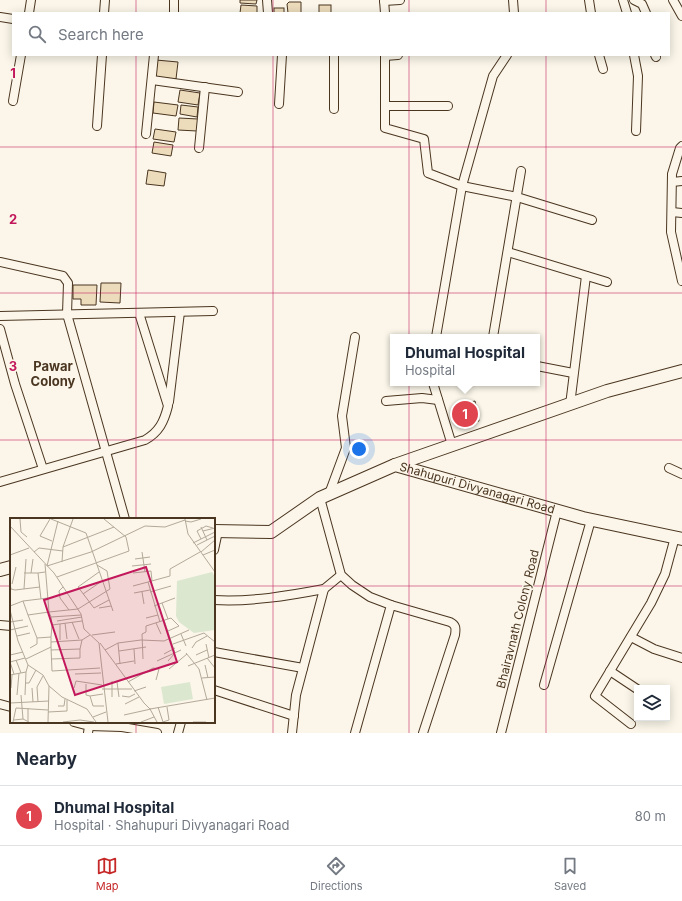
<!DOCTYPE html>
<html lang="en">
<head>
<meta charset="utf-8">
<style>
	body { margin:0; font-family:Inter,sans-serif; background:#f2f2f3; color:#1f2937 }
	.controls { position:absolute; right:12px; bottom:12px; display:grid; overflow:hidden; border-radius:0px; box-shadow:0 2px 10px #0003 }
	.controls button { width:36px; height:36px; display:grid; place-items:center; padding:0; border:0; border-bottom:1px solid #e0e1e3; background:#fff; color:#1f2937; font:20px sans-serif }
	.you { position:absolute; left:359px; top:449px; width:14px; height:14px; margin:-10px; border:3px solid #fff; border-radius:50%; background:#1a73e8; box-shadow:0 0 0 6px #1a73e833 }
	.badge { display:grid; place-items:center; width:26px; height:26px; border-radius:50%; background:#c62828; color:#fff; font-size:13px; font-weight:700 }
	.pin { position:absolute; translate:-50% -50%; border:2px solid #fff; box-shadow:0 1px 4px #0006 }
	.popup { position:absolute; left:390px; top:334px; width:150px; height:52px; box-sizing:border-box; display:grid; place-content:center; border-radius:0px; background:#fff; filter:drop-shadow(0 1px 3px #0005); font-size:13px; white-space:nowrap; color:#747a83 }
	.popup b { font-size:15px; color:#1f2937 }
	.popup::after { content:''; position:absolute; left:50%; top:100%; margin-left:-8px; border:8px solid transparent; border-top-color:#fff }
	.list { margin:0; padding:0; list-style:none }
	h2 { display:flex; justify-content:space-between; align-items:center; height:52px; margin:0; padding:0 16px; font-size:17px }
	h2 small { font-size:13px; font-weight:400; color:#747a83 }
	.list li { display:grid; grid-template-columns:26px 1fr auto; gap:12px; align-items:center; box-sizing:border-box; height:60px; padding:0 16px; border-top:1px solid #e0e1e3 }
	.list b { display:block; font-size:15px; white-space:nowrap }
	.list p { margin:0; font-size:13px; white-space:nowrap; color:#747a83 }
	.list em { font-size:13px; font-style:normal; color:#747a83 }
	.icon { flex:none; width:22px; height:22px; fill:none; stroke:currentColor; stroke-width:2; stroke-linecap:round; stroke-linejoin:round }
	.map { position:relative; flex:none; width:682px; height:733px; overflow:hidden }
	.search { position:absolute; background:#fff; box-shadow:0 2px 10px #0003; left:12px; right:12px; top:12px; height:44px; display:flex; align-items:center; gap:10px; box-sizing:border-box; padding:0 14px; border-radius:0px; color:#747a83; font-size:15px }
	.sheet { height:112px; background:#fff }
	nav { display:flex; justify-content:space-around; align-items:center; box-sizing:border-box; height:56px; border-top:1px solid #e0e1e3; background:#fff; font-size:11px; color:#747a83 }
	nav a { display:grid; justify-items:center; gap:2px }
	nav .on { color:#c62828 }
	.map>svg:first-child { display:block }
	.building { fill:#ecdcbc; stroke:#4a3520 }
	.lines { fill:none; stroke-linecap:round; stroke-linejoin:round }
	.minor-casing { stroke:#4a3520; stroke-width:10 }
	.secondary-casing { stroke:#4a3520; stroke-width:14 }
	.minor { stroke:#fbf6e9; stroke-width:8 }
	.secondary { stroke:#fbf6e9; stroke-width:12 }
	.grid { fill:none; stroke:#c2185b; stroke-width:1; stroke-opacity:0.55 }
	.labels { text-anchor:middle; stroke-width:3; stroke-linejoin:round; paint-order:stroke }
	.street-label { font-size:12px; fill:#4a3520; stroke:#fbf6e9 }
	.neighbourhood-label { font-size:13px; font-weight:bold; fill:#4a3520; stroke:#fbf6e9 }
	.inset-road { fill:none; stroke:#b4a999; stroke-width:1 }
	.view { fill:#c2185b; fill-opacity:0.15; stroke:#c2185b; stroke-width:2 }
	.inset-edge { fill:none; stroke:#4a3520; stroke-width:2 }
	.grid-label { font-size:13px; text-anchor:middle; font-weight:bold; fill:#c2185b; stroke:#fbf6e9; stroke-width:3; stroke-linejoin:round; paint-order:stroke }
</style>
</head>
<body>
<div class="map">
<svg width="682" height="733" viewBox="0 0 682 733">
	<rect width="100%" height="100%" fill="#fbf6e9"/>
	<g class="building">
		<path d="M240,0H257L256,4L240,3Z"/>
		<path d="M289,2H301V13H288L287,4Z"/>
		<path d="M241,5L257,6V13H240Z"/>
		<rect x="319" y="5" width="12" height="8"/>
		<rect x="274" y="8" width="10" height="5"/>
		<path d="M156,60L178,62L176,79L154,77Z"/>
		<path d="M180,90L200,93L198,105L178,102Z"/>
		<path d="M154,102L178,105L176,116L153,113Z"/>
		<path d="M181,105L198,107L197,117L180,114Z"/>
		<path d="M179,118L198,119L197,131L178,130Z"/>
		<path d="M155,129L176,132L174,142L153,139Z"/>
		<path d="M154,142L173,145L171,156L152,153Z"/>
		<path d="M148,170L166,173L164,186L146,184Z"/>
		<path d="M101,283H121L120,303L100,302Z"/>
		<path d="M73,285H97L96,305H81V299H73Z"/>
		<path d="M475,401L479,421L458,426L454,406Z"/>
	</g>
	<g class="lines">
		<g class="minor-casing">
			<g id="minor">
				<path d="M267,0L268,13"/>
				<path d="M384,0L385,13"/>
				<path d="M513,0L514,13"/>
				<path d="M589,0L591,13"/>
				<path d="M623,0L627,13"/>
				<path d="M634,0L642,4L646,13"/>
				<path d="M673,0L682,16"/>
				<path d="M384,1L400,0"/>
				<path d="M29,13L31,0"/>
				<path d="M104,13L105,0"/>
				<path d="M174,13V0"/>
				<path d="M0,17L13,19"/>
				<path d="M334,55V109"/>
				<path d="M385,55V128L424,139L428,173L462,186L517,197L592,220"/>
				<path d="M599,55L603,69"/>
				<path d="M634,55L638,76L636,131"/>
				<path d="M655,55L656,57"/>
				<path d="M385,56L398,55"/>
				<path d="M152,80L238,92"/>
				<path d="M13,101L21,55"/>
				<path d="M279,104L282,55"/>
				<path d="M385,106H448"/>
				<path d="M97,126L102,55"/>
				<path d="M146,134L154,55"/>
				<path d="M682,146L680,148L672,174L671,232L682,281"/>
				<path d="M199,148L205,87"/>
				<path d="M672,182L682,181"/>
				<path d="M672,212L682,213"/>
				<path d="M508,252L607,282"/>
				<path d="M0,262L63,276L68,283L67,314L125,519"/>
				<path d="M0,316L213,311"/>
				<path d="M0,329L15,384L43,469"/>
				<path d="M436,337L462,186L493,76L507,55"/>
				<path d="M493,337L521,171"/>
				<path d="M537,366L573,373"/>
				<path d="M433,383L452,445"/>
				<path d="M386,401L422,398L438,400"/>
				<path d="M169,402L180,312"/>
				<path d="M570,405L586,276"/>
				<path d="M669,468L682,474"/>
				<path d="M0,482L145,440C159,432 164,422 168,406L139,313"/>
				<path d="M329,494L346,448L342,416L355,337"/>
				<path d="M320,498L341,575L352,585L370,597L391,605"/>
				<path d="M214,550L218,531"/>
				<path d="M214,600C251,602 287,596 324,589"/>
				<path d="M0,625L11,626"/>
				<path d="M631,637L654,649L682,658"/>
				<path d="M214,652L303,668"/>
				<path d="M610,671L637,689"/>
				<path d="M544,685L591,520"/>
				<path d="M214,690L294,716"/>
				<path d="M0,704L11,707"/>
				<path d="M74,722L89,726L88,733"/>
				<path d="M90,722L89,726L122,727"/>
				<path d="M123,722L122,727L157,733"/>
				<path d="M631,724L595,696L651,603L665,574L675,537"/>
				<path d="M178,733L181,722"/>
				<path d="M292,733L296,695L324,589L341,575"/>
				<path d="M355,733L391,605L450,622C456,625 456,628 455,635L423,733"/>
				<path d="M501,733L557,511"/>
			</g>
		</g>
		<g class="secondary-casing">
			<g id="secondary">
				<path d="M395,465L607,391L682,371"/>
				<path id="s1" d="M214,531L271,532L320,498L395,465L583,518L682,539"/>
				<path d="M0,570L11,567"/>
			</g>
		</g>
		<use href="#minor" class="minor"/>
		<use href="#secondary" class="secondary"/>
	</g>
	<path class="grid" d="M136,0V13M273,0V13M409,0V13M546,0V13M136,55V519M273,55V733M409,55V733M546,55V733M0,147H682M0,293H682M0,440H682M0,586H11M214,586H682M136,722V733"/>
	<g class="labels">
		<g class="street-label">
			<text dy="4" stroke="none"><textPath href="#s1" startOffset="284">Shahupuri Divyanagari Road</textPath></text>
			<text transform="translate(518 619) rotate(-76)" y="4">Bhairavnath Colony Road</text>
		</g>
		<g class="neighbourhood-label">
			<text x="53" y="371">Pawar<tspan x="53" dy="15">Colony</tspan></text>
		</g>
	</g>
	<g transform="translate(10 518)">
		<rect width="205" height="205" fill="#fbf6e9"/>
		<path d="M202,54L205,59V112L184,115L169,104L166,98L167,63ZM180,164L183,181L154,186L151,169Z" fill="#dce7d0"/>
		<path class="inset-road" d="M10,1L11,14L17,19M40,1L30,18L42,23M41,1L76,15L103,93M175,1L178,16L205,54M48,3L37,48L81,34L135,8L155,9L175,2M175,3L181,4L191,1M0,8L44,55L71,96L74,111L89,125L98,204M191,9L197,22M193,13L205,10M191,21L187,13L196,8L203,10M183,25L205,14M187,27L205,18M53,29L104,9M24,34L29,30L53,33M132,34L135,54M191,34L205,22M0,37L19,30M193,37L205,32M125,41L140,39M52,44L53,29L63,1M35,46L39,94L18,97L27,120L41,119V129M122,48L141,46M89,54L68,69L84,90L99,82M14,55H28M21,55L23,41M123,55L141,53L142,63M47,59L119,33L116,19L94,1M0,66L1,71L5,72L30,69M2,66L6,49M123,68L138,64M53,69L49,73L50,80L59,92M14,71L16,41M132,74L134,86M140,74L161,68M124,75L140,72M73,76L92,63M31,81L28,55L35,54M152,85L158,101M0,88L13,83M144,88L165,80M89,90L101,88M0,92L8,123L18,147L33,157L39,168L38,204M18,97L13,83L38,80M41,99L39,94L68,91L100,71L97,53L87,47M136,100L148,97M154,102L165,135L158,143M47,103L72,99M0,104L13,102M62,104L69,121M150,104L138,64L160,58V51L190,34M55,105L57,121M146,105L151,116M42,107L41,99L71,97M0,112L18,108M158,113L169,108M171,116L176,128M82,117L105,114M7,118L20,115M41,119L42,107L72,103M50,122V106M41,124L72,122M90,125L134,185M108,125L110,146M163,126L194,115L205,124M196,126L199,140M20,130L27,126V120M182,130L186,124L197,118M70,131L72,122L80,117M124,131L125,146M95,132L108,125L131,122L154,123L179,112M109,133L136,129M176,135L189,151L197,182M154,136L165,130M0,137L13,134M186,137L197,132M197,140L205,150M16,141L41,129L42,153L90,150M41,141L70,140V131L41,132M133,141L132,116L136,114V108L161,100L169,108M6,142L11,155M147,143L171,132M0,144L15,140M0,144L4,156M106,146L124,143M195,147L198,160M178,148L205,137M159,151L177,136M65,156L91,155M0,157L16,154L18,147M192,160L205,159M102,163V179M107,164L109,179M118,164L143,150L149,151L146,162M16,165H19L26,152M76,166V177L80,178L83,188H94M39,168L52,179L77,191L86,204M1,170L2,157M22,170L23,184M64,170L66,163L92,167M92,171H122M124,173L136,169M7,177L9,155M11,177L13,201M15,177L16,154M80,178L93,176M112,178L119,179L125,176M28,184L27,169L33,158M0,185L39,183M134,185L140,191L147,204M115,186L129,179M48,188H54L55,181M148,189L153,204M140,191L205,180M38,194L57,193V182M114,197L141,191M83,199L96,194M4,202L13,201L19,204M18,203V190M3,204L6,190L38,192M53,204L70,202L84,204M131,204L144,199M153,204L159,202L157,189M183,204H196"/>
		<path class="view" d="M136,49L167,144L65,177L34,82Z"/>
		<rect width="205" height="205" class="inset-edge"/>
	</g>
	<g class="grid-label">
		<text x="13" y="78">1</text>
		<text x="13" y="224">2</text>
		<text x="13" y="371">3</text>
	</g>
</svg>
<div class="controls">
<button><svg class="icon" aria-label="layers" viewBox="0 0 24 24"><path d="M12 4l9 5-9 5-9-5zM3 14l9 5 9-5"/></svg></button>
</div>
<div class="you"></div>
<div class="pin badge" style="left:465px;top:414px;background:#e0444e">1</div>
<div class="popup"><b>Dhumal Hospital</b>Hospital</div>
<div class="search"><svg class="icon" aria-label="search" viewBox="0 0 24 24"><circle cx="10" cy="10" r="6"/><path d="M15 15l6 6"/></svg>Search here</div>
</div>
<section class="sheet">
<h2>Nearby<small></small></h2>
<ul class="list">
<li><span class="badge" style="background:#e0444e">1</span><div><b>Dhumal Hospital</b><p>Hospital · Shahupuri Divyanagari Road</p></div><em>80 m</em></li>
</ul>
</section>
<nav>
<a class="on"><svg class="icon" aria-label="map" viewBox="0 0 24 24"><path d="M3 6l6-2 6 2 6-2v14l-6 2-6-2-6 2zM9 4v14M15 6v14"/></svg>Map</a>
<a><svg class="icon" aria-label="directions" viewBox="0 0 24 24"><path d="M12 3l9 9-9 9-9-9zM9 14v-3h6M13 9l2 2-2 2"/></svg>Directions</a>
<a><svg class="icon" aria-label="saved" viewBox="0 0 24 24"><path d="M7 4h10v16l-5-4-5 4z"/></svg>Saved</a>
</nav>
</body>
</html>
